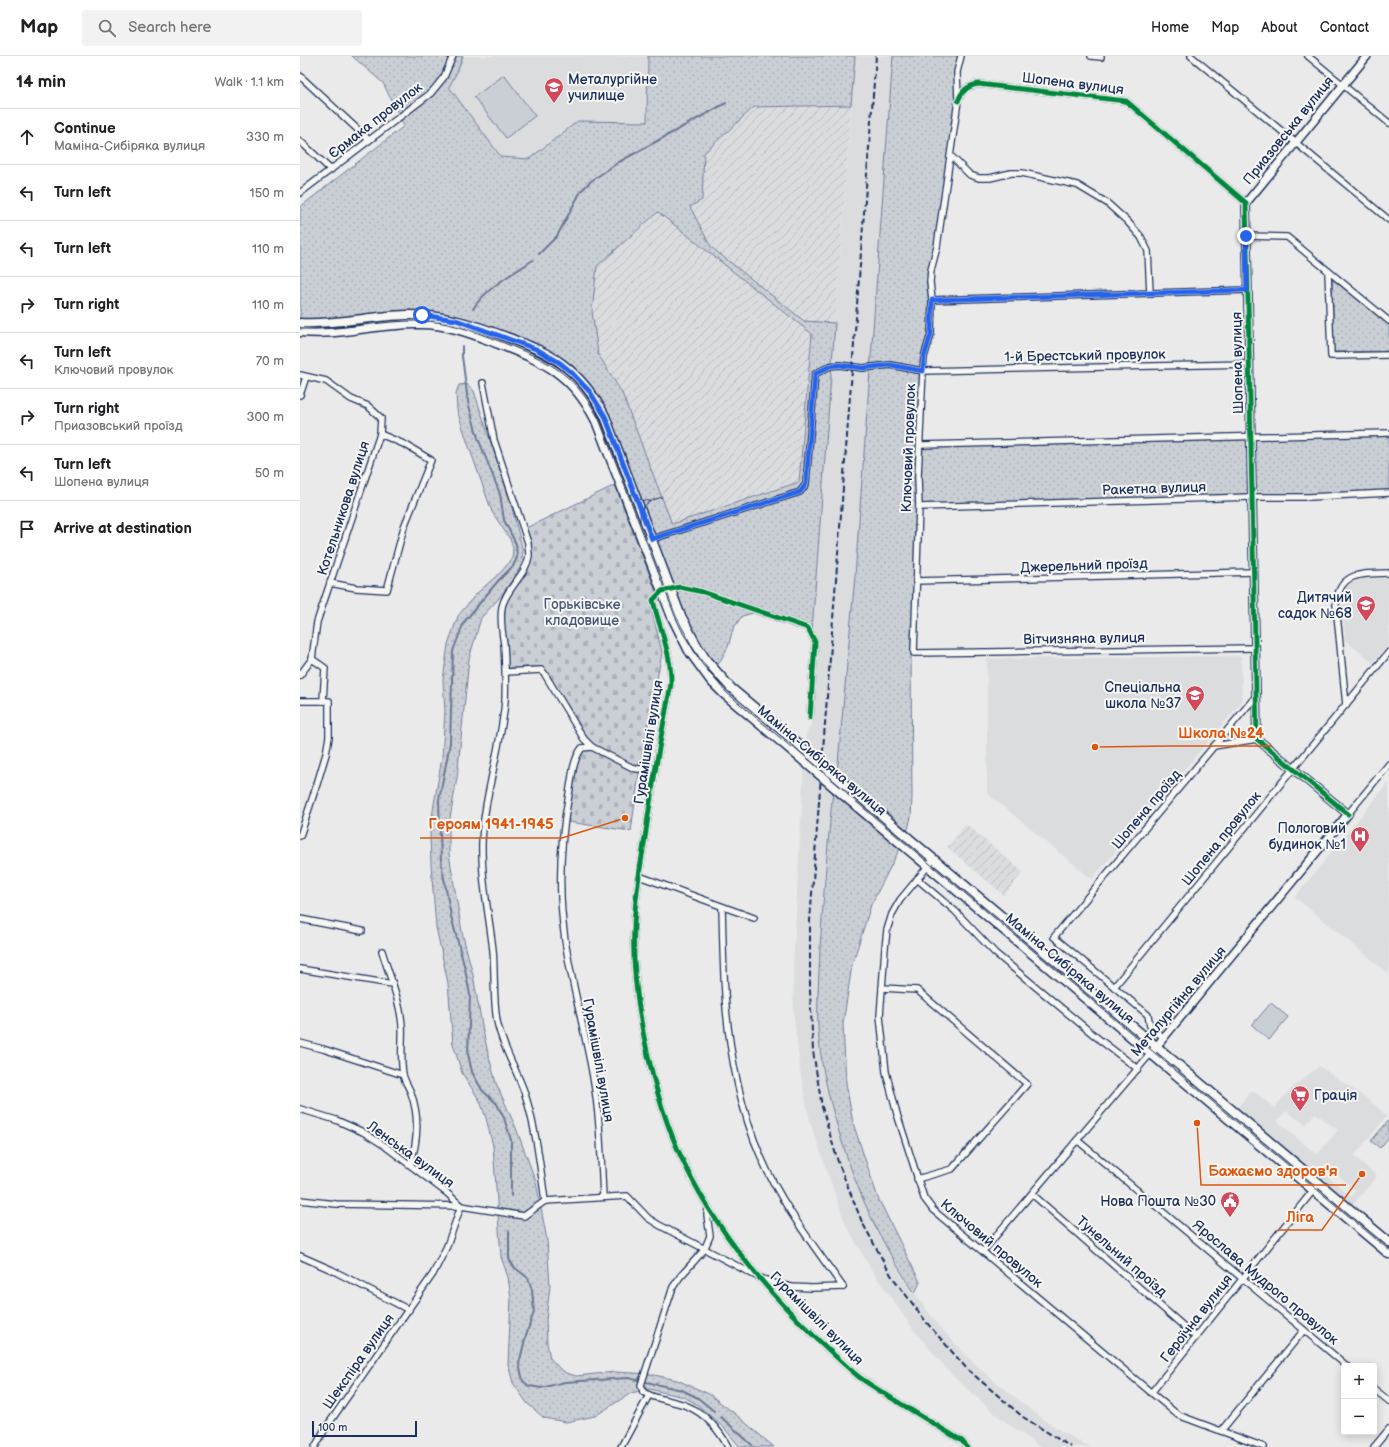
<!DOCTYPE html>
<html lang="en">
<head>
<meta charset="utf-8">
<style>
	body { margin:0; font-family:"Balsamiq Sans",sans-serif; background:#f2f2f2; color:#202124 }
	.controls { position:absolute; right:12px; bottom:12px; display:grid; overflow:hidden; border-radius:4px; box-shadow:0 2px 10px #0003 }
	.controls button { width:36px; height:36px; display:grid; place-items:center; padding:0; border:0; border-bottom:1px solid #e0e0e0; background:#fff; color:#202124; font:20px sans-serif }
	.scale { position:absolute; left:12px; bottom:10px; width:105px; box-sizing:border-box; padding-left:4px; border:2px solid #1b2f5e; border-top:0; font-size:11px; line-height:14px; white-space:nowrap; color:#1b2f5e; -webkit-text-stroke:3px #f6f6f2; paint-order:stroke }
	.stop { position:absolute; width:12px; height:12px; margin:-9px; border:3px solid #2563eb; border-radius:50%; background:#fff }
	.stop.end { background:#2563eb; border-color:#fff; box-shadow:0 1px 4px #0008 }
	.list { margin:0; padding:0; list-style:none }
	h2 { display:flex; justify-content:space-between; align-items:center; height:52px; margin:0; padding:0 16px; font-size:17px }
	h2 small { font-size:13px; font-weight:400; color:#757577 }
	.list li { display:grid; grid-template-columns:26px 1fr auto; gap:12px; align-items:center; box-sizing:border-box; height:56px; padding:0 16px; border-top:1px solid #e0e0e0 }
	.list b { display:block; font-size:15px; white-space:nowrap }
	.list p { margin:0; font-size:13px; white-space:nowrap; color:#757577 }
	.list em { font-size:13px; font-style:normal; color:#757577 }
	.icon { flex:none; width:22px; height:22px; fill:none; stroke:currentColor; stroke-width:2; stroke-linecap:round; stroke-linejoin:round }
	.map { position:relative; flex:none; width:1089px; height:1391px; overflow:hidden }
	header { display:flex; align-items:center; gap:24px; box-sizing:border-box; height:56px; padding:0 20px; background:#fff; border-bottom:1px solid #e0e0e0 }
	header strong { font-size:19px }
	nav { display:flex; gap:22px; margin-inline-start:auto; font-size:14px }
	.search { width:280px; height:36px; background:#f2f2f2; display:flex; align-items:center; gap:10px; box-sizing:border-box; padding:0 14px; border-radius:4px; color:#757577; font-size:15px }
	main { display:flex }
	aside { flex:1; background:#fff }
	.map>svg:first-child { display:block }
	.built { fill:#dadcde; fill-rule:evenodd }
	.industrial { fill:url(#industrial-furrows) }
	.green { fill:url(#green-dots); stroke:#727e9a; fill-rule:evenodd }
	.cemetery { fill:url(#cemetery-stones); stroke:#727e9a }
	.pitch { fill:#caced5; stroke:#727e9a }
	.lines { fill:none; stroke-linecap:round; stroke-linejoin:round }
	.stream { stroke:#6c7995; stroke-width:2 }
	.minor-casing { stroke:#1b2f5e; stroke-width:8 }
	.tertiary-casing { stroke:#1b2f5e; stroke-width:10 }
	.secondary-casing { stroke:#1b2f5e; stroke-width:11 }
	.minor { stroke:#f6f6f2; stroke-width:5.5 }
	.tertiary { stroke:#f6f6f2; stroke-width:7 }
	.secondary { stroke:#f6f6f2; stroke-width:8 }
	.tram { stroke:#1b2f5e; stroke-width:1 }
	.rail { stroke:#1b2f5e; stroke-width:2; stroke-dasharray:6 3; stroke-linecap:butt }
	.secondary-bridge-casing { stroke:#1b2f5e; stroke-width:11; stroke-linecap:butt }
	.secondary-bridge { stroke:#f6f6f2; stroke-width:8 }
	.cycleway-casing { stroke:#f6f6f2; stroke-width:8 }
	.cycleway { stroke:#00873e; stroke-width:5 }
	.route { stroke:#2563eb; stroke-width:5 }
	.labels { text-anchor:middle; stroke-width:4; stroke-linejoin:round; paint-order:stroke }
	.poi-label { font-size:14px; fill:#1b2f5e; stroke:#f6f6f2; text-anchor:end }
	.street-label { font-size:14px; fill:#1b2f5e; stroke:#f6f6f2 }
	.park-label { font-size:14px; fill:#47577c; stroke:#f6f6f2 }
	.leader { fill:none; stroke:#de5710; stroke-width:1.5 }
	.callout-dot { fill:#de5710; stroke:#f6f6f2; stroke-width:1.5 }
	.callout-label { font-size:15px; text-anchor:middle; font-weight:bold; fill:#de5710; stroke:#f6f6f2; stroke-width:4; stroke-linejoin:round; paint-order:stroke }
</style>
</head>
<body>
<header>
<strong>Map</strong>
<div class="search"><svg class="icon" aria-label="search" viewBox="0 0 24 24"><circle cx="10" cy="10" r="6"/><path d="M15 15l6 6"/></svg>Search here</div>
<nav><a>Home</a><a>Map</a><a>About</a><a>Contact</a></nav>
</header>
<main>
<aside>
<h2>14 min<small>Walk · 1.1 km</small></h2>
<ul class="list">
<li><svg class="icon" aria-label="ahead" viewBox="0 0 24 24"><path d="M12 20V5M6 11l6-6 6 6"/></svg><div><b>Continue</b><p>Маміна-Сибіряка вулиця</p></div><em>330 m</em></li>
<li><svg class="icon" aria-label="left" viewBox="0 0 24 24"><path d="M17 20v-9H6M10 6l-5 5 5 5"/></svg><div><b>Turn left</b></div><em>150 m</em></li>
<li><svg class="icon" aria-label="left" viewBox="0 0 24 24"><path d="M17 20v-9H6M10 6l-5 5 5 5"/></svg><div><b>Turn left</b></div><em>110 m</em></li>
<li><svg class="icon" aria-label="right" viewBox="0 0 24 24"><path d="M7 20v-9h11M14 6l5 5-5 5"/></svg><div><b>Turn right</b></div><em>110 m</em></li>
<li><svg class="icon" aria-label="left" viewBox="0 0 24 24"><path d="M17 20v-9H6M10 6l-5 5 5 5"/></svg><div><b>Turn left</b><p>Ключовий провулок</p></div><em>70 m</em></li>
<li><svg class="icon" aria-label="right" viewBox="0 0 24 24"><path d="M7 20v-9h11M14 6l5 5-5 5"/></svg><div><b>Turn right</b><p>Приазовський проїзд</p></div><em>300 m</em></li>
<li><svg class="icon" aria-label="left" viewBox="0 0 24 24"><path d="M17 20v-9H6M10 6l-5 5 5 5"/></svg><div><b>Turn left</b><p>Шопена вулиця</p></div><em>50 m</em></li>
<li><svg class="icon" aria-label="arrive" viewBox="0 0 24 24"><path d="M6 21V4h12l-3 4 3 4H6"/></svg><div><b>Arrive at destination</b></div></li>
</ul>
</aside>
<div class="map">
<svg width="1089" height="1391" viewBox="0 0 1089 1391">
	<defs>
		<pattern id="industrial-furrows" width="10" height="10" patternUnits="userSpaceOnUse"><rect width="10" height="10" fill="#dadcde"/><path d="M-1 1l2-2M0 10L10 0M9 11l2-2" fill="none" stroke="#babdc1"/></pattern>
		<pattern id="green-dots" width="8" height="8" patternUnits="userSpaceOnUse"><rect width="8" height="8" fill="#caced5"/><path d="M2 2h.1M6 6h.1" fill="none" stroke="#adb1b9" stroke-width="1.8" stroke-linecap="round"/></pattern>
		<pattern id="cemetery-stones" width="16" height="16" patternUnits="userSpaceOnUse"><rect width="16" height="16" fill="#caced5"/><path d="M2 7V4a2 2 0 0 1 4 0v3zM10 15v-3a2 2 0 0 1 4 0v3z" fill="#adb1b9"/></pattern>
	</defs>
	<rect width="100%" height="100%" fill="#e9eae9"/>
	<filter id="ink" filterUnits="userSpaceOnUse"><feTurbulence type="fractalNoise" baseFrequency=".025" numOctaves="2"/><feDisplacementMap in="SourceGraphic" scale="8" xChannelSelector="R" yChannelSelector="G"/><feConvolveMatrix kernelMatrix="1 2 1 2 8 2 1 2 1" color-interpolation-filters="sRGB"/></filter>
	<g filter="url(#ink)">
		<g class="built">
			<path d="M163,0H348L347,66L278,65L229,103L201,101L148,31L157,16Z"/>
			<path d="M555,0H593L555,520L537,718L505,691L506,678L512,666L518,586L512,574Z"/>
			<path d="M1089,522V588L1073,607L1045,584L1042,548V539L1046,531L1053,526L1062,523Z"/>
			<path d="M941,600L942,645L792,823L687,737V603Z"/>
			<path d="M504,708L533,733L524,825L521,867L518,950L519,985L524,1020L534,1059L557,1129L600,1217L639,1270L666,1299L689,1321L712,1339L740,1361L764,1377L790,1391H740L694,1357L653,1320L616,1277L572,1215L545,1167L510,1066L501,1020L494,962L493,912Z"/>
			<path d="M1089,726V918L995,841Z"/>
			<path d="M1019,1010L1070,1045L1087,1060L1054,1100L1077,1120L1051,1151L936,1053L951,1035L956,1037L974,1052L989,1035ZM986,1055L1006,1069L1015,1057L1038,1074L1017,1099L977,1065ZM1025,1108L1056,1134L1051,1141L1020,1114Z"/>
		</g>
		<g class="industrial">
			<path d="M551,49L535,267L504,265L411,191L389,151L402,144L404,97L454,51Z"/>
			<path d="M358,156L512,278L499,426L372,468L322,337L298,298L292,255L297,210Z"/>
			<path d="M666,768L723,816L704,839L647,791Z"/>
		</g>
		<g class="green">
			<path d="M52,0H163L157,16L149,31L201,101L229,103L278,65L347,66L348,0H555L551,49L454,51L404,97L402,144L390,151L411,191L504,265L535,267L512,574L496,572L453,557L442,560L433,573L428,591L416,612L399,588L383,557L307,359L273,314L157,261L0,264V151L104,70L83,27ZM358,156L512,278L499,426L372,468L322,337L298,298L292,255L297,210Z"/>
			<path d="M593,0H658L656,45L635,191L628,213L627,226L630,245L628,278L622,301L620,316L618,392L1089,380V435L1009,438H948L616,449L611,597L612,742L611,761L607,777L537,718L555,520Z"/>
			<path d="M1032,223L1089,269V295L1034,296Z"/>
			<path d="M167,328L174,335L211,448L223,495L220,512L201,540L181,562L169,603L157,722L149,768V798L162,876L173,919L183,975L189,1001L196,1027L216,1072L236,1126L247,1184L250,1230L246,1264L247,1287L250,1302L259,1312L266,1317L276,1320L315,1316L350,1318L377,1324L409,1338L434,1357L474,1391H440L425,1373L398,1349L384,1341L349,1333L331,1337L295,1360L266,1366L244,1362L227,1347L213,1327L208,1308L211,1242L208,1221L201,1201L193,1090L186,1062L180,1045L162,1017L153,988L148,927L136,871L131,809L130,776L134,748L142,702L145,655L143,624L148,588L158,560L176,538L201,516L212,503L213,492L210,483L192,456L167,385L157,354L156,337L159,329Z"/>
			<path d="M533,733L601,790L571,849L552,909L543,968L546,1027L553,1067L578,1142L620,1226L615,1237C579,1185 557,1136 539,1076C530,1046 522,1015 519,984C516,954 519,924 520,893C523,840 528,787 533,733Z"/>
			<path d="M1089,1064V1081L1080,1092L1071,1085Z"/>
		</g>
		<path class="cemetery" d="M315,429L357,538L351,551L362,597L340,710L331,775L268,766L270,746L279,701L284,695L292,693L293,689L287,681L246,615C237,607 220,612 208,613C207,597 201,566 205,551C206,544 210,538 215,532C232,506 236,503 226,472Z"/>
		<g class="pitch">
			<path d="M204,19L235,60L206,82L174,41Z"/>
			<path d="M971,947L988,961L969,984L952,969Z"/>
		</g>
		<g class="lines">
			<g class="stream">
				<path d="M239,198L257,180L281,135L291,125L319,106L426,47"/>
				<path d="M173,253C186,232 212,218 233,204"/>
				<path d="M162,290V300L168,346L178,382L200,438L204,464L216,488L217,502L213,510L198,525L164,566L153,595L150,687L139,744L141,806L151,860L165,913L170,939L168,998L172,1016L182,1034L197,1048L204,1062L211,1084V1140"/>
				<path d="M209,1175V1203L214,1211L228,1222L232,1234L234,1256L226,1279L219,1308L223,1325L229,1330L241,1332L265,1326L328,1322L382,1334L398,1342L414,1355"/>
				<path d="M421,1361L452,1389"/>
			</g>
			<g class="minor-casing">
				<g id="minor">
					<path d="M661,0L657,16L658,45L637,191L631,214L630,226L632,244L631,278L624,301L623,315L618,421L619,451L614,597L955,592"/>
					<path d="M791,0L801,1"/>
					<path d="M891,0L1089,164"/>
					<path d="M1008,0L1089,67"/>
					<path d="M0,20L69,84"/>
					<path d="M659,43C662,34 668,30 678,28L826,45L946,147"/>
					<path d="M0,85L31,114"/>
					<path d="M651,100L670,119L679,122H690L711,117H722L777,129L807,147L827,165L841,181L848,195L850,237"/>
					<path d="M0,137L131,37L144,21L153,0"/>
					<path d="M946,180L987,181L1089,265"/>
					<path d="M1028,215L1031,300L1089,299"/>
					<path d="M632,244L947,234"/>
					<path d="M0,319L26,325L51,343L68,350L81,362L80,378L17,566L12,603L0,619"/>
					<path d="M183,327L194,384L228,487C228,491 229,496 229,500C226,520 206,532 202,551C200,562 202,576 204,588C205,607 206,626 205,645C201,693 184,739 182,786C181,822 189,859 193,894C195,918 193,942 197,965C202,991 217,1014 225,1038C236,1073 240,1109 245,1145"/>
					<path d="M0,339L6,321"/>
					<path d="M621,389L1089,377"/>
					<path d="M619,451L952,441H1009L1089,437"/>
					<path d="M349,484L500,436L506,428L515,318L530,310L539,309L563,312L590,309L623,315L949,308"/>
					<path d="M616,525L953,516"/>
					<path d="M30,527L56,532L87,534L104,471L131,404L106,389L80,378"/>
					<path d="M12,603L25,612L23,645"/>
					<path d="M206,616L241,614L244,617L284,683L292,691L333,712L338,713L355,712"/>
					<path d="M0,645H29V681L26,698L17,728L0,780"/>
					<path d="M1046,649L1036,549C1039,515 1062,518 1089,517"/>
					<path d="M510,661L515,586L508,572L403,536L380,531L362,535L353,544C359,571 372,599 371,628C361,679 352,730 345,782C340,811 335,841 334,871C332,908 337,945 344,981C353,1025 365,1069 385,1109C416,1173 462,1230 513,1279C528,1293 543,1308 559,1321C570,1329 582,1336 593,1343C616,1357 639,1371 662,1385L667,1391"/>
					<path d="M914,690L957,683"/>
					<path d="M292,691L282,692C272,705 272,723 269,738C260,785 258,836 265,884C272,930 285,975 293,1021C300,1060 301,1101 303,1141"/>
					<path d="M1048,758L1089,708"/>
					<path d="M634,803L600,844L592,858L587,874L585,892L580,960L586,1016L597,1058L624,1142L633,1154L878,1359L964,1391"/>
					<path d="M339,820L454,862"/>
					<path d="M617,823L655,855L695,897L800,984L838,1013"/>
					<path d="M422,851C423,884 423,917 426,951C430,999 441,1056 461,1101C481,1148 514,1190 543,1231"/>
					<path d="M0,863L62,875"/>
					<path d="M82,895C89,919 100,944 102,969C103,985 100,1002 103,1018C104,1025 109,1031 111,1037C120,1062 118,1085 110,1109"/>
					<path d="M0,913L92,928"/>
					<path d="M814,931L1089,596"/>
					<path d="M582,932L617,934L727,1028L652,1113L617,1123"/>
					<path d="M864,982L850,970L848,959L754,881L956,640"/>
					<path d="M0,987L23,993L103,1019"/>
					<path d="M0,1053L36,1064L63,1076L85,1090L147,1137L161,1150"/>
					<path d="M777,1084L1047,1310"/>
					<path d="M732,1138L896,1281"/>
					<path d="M0,1144L36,1148L161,1150L224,1160L245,1145"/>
					<path d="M245,1145L327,1140L348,1162L359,1169L458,1221L477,1228L492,1231L512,1232L543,1231"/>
					<path d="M408,1151L407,1159L410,1180L404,1194L380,1221L373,1231L341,1329L343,1336C356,1344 373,1344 387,1350C405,1357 420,1375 428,1391"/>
					<path d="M683,1195L851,997"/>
					<path d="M0,1200L32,1214L109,1254"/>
					<path d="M1074,1333L1089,1345"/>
					<path d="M851,1337L1019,1127"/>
					<path d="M921,1375L1004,1274"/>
					<path d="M15,1391L25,1373L133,1218L147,1190L161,1150"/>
					<path d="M321,1391L349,1339"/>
					<path d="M1074,1391L1089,1373"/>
				</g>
			</g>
			<g class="tertiary-casing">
				<path id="tertiary" d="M851,997L1048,758L957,683L946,147L1067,0"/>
			</g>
			<g class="secondary-casing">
				<g id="secondary">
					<path d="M0,267C36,269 70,260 106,259C143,258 175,269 209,282C227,289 245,295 261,307C280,321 294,339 305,360L380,558L397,590L407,605L431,632L498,688"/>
					<path d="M0,276C15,277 30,277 45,275C70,272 96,267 121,268C145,268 168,276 191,285C241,305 270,314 296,365L372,561L389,595L411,625L424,638L492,695"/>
					<path d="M548,731L1089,1186"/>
					<path d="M542,738L1089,1198"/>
				</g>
			</g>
			<use href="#minor" class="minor"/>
			<use href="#tertiary" class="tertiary"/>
			<use href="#secondary" class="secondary"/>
			<g class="tram">
				<path d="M0,273C41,275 80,264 121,265C147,265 170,274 194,283C244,303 272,313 299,363L375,560L383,577L402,608L426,636L440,648L1089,1194"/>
				<path d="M331,438C337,443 341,445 350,445"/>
				<path d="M340,466C340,449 347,446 362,441"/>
			</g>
			<path class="rail" d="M576,0L510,864V935L513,995L522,1051L538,1106L562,1166L591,1219L627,1267L667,1313L723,1361L771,1391"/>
			<g class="secondary-bridge-casing">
				<g id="secondary-bridge">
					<path d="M498,688L548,731"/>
					<path d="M492,695L542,738"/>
				</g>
			</g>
			<use href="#secondary-bridge" class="secondary-bridge"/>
			<g class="cycleway-casing">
				<g id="cycleway">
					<path d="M658,45C662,35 667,30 678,28L826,45L946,147L957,683L1048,758"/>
					<path d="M510,661L515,586L508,572L403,536L380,531L362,535L353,544C359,571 372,599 371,628C361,679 352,730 345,782C340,811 335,841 334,871C332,908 337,945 344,981C353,1025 365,1069 385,1109C416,1173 462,1230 513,1279C528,1293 543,1308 559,1321C570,1329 582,1336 593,1343C616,1357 639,1371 662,1385L667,1391"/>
				</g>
			</g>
			<use href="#cycleway" class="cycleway"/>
		</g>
	</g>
	<g class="lines" filter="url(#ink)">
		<path class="route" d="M122,259L156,264L236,293L260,307L271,316L290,336L305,360L352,483L500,436L506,428L515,318L530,310L539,309L563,312L590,309L623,315L624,301L631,278L632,244L947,234L946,180"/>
	</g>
	<defs>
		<g id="university-pin" transform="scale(1)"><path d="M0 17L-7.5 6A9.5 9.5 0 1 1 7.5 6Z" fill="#d1495b" stroke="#f6f6f2"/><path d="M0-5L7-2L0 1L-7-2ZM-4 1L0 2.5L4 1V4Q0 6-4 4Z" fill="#fff"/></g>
		<g id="school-pin" transform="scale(1)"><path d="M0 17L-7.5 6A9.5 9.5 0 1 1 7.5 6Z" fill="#d1495b" stroke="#f6f6f2"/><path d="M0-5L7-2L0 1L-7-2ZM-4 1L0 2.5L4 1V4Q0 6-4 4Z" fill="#fff"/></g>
		<g id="hospital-pin" transform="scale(1)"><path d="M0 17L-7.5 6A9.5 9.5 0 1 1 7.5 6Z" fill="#d1495b" stroke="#f6f6f2"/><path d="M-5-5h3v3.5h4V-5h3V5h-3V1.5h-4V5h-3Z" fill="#fff"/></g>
		<g id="supermarket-pin" transform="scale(1)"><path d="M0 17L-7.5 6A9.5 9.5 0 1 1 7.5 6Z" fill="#d1495b" stroke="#f6f6f2"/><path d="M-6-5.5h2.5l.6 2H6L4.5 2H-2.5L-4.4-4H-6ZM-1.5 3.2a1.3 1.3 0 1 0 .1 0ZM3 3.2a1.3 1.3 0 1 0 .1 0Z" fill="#fff"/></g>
		<g id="civic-pin" transform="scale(1)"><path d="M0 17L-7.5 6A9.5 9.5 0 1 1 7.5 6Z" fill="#d1495b" stroke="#f6f6f2"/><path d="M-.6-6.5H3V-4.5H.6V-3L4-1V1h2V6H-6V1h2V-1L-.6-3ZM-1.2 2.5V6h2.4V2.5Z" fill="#fff"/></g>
	</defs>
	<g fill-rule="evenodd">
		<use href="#university-pin" x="254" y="31"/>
		<use href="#school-pin" x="1066" y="549"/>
		<use href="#school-pin" x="895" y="639"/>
		<use href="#hospital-pin" x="1060" y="780"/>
		<use href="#supermarket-pin" x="1000" y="1039"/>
		<use href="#civic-pin" x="930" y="1145"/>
	</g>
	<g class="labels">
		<g class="poi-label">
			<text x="268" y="28" text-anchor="start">Металургійне<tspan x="268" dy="16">училище</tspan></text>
			<text x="1052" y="546">Дитячий<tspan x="1052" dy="16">садок №68</tspan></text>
			<text x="881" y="636">Спеціальна<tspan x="881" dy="16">школа №37</tspan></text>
			<text x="1046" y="777">Пологовий<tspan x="1046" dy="16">будинок №1</tspan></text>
			<text x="1014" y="1044" text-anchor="start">Грація</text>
			<text x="916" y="1150">Нова Пошта №30</text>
		</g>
		<g class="street-label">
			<text transform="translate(773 27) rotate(7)" y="5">Шопена вулиця</text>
			<text transform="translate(75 64) rotate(-38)" y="5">Єрмака провулок</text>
			<text transform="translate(988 74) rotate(-51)" y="5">Приазовська вулиця</text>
			<text transform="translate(785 299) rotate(-1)" y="5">1-й Брестський провулок</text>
			<text transform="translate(937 307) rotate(-91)" y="5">Шопена вулиця</text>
			<text transform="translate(608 392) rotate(-88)" y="5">Ключовий провулок</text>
			<text transform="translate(854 432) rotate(-2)" y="5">Ракетна вулиця</text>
			<text transform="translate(43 452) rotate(-72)" y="5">Котельникова вулиця</text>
			<text transform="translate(784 509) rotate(-2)" y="5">Джерельний проїзд</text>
			<text transform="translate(784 582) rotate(-1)" y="5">Вітчизняна вулиця</text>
			<text transform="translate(348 686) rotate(-81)" y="5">Гурамішвілі вулиця</text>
			<text transform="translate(522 704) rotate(40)" y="5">Маміна-Сибіряка вулиця</text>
			<text transform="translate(846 753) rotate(-50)" y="5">Шопена проїзд</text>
			<text transform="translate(921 782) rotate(-51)" y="5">Шопена провулок</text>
			<text transform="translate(770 912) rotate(40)" y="5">Маміна-Сибіряка вулиця</text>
			<text transform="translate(878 945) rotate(-50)" y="5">Металургійна вулиця</text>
			<text transform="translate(299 1004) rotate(80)" y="5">Гурамішвілі вулиця</text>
			<text transform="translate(111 1098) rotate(36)" y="5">Ленська вулиця</text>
			<text transform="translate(692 1187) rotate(40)" y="5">Ключовий провулок</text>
			<text transform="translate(822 1200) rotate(41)" y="5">Тунельний проїзд</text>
			<text transform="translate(966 1226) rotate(40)" y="5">Ярослава Мудрого провулок</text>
			<text transform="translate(517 1262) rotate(45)" y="5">Гурамішвілі вулиця</text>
			<text transform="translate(896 1262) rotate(-52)" y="5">Героїчна вулиця</text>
			<text transform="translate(58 1305) rotate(-55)" y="5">Шекспіра вулиця</text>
		</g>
		<g class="park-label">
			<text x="282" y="553">Горьківське<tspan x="282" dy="16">кладовище</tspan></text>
		</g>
	</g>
	<path class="leader" d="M795 691L870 690H972M325 762L262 782H120M897 1067L901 1129H1046M1062 1118L1022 1174H978"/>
	<g class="callout-dot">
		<circle cx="795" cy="691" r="4"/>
		<circle cx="325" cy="762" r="4"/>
		<circle cx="897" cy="1067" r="4"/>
		<circle cx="1062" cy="1118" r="4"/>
	</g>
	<g class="callout-label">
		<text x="921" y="682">Школа №24</text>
		<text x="191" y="773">Героям 1941-1945</text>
		<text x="973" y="1120">Бажаємо здоров'я</text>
		<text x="1000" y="1166">Ліга</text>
	</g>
</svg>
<div class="controls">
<button>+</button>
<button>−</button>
</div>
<div class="scale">100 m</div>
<div class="stop" style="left:122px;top:259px"></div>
<div class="stop end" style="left:946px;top:180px"></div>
</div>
</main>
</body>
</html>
